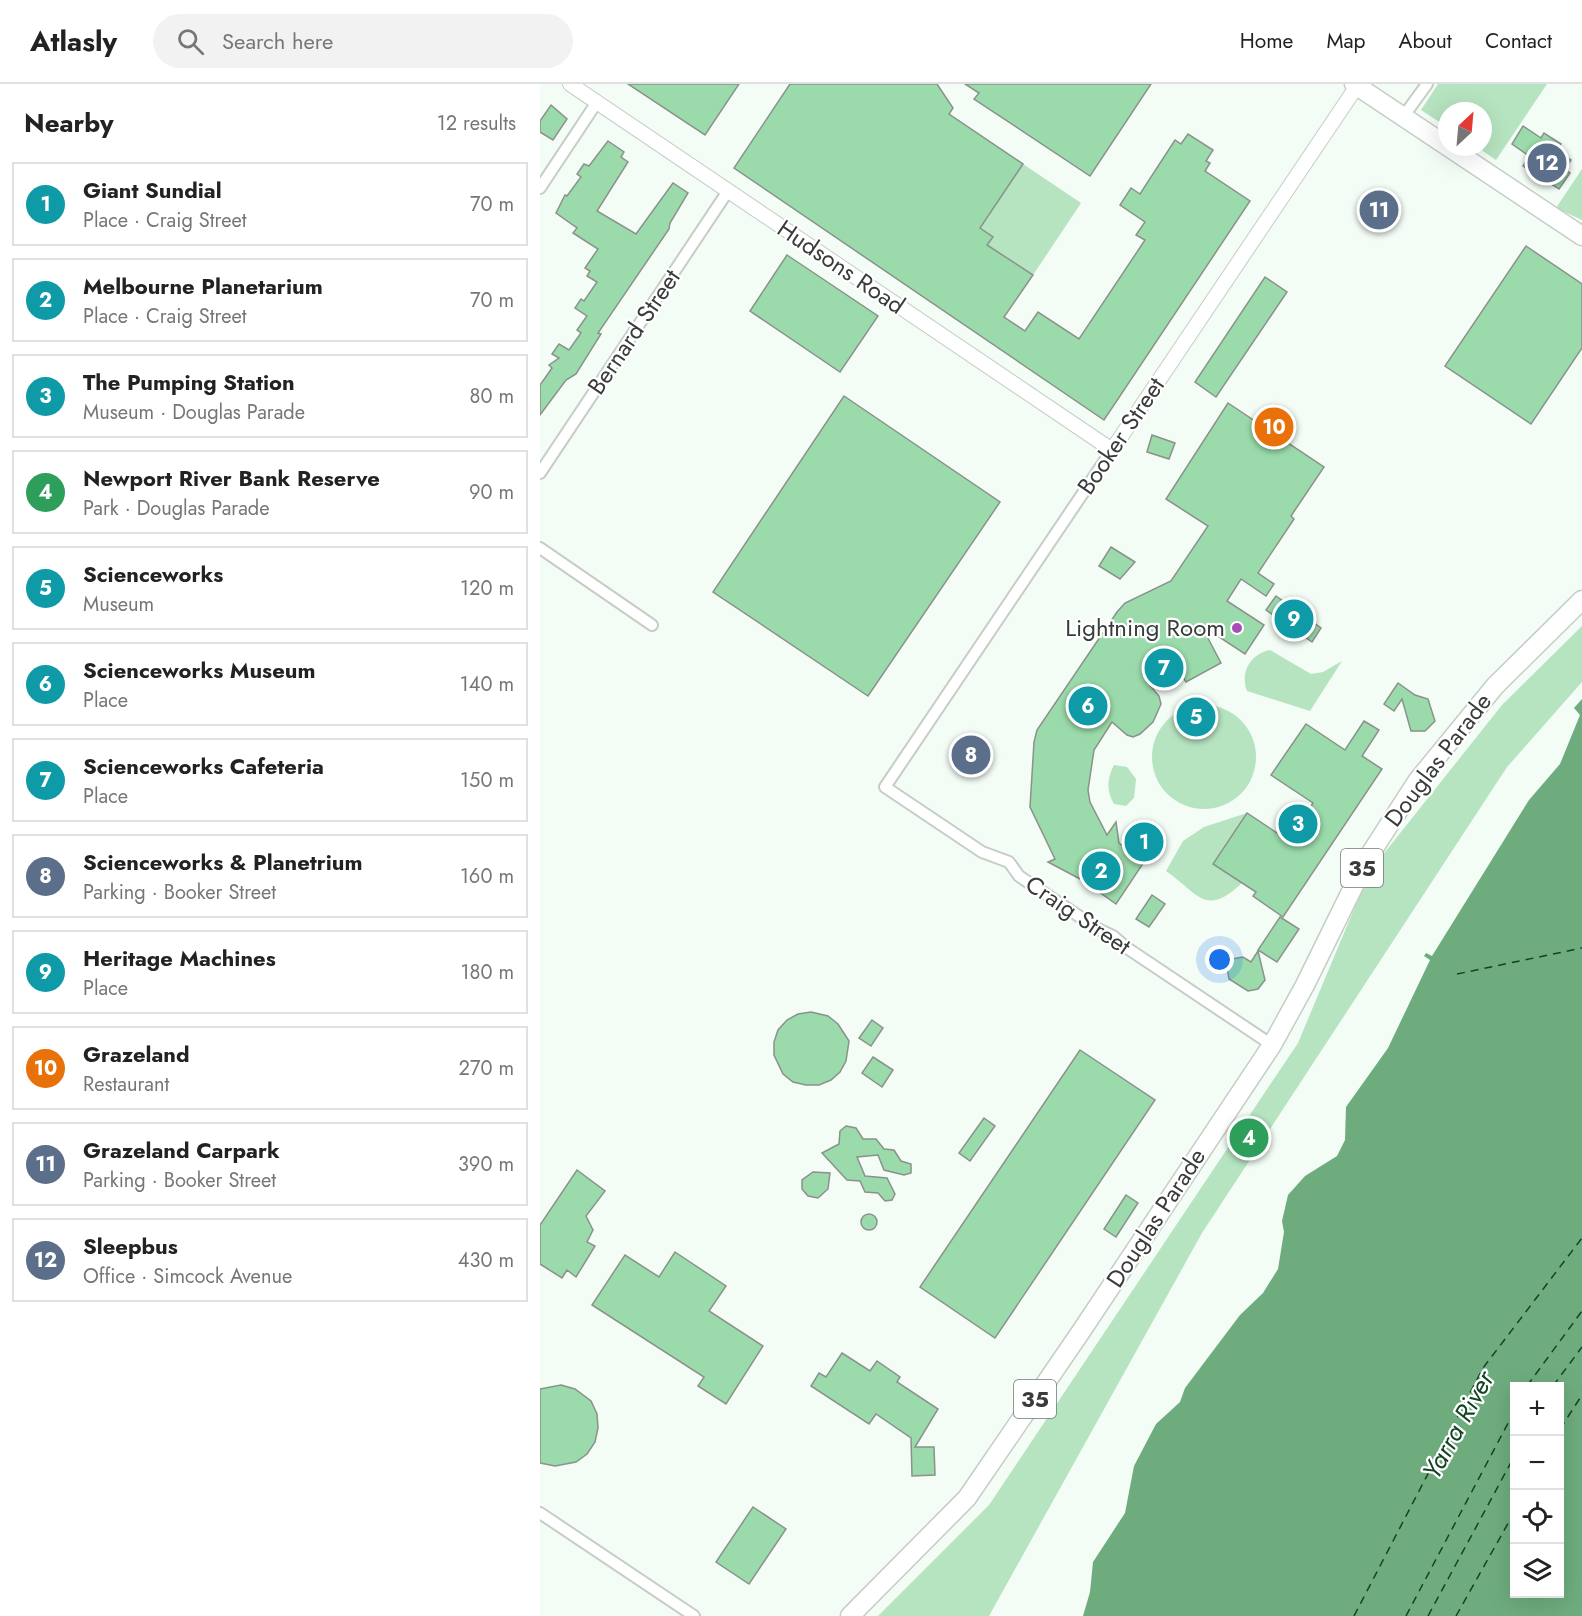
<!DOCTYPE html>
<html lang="en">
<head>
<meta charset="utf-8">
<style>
	body { margin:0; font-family:Jost,sans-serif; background:#f2f2f2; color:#222 }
	.controls { position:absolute; right:18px; bottom:18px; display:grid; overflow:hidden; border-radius:0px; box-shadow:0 6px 24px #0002 }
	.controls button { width:54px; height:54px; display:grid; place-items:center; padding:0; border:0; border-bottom:2px solid #e0e0e0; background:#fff; color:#222; font:30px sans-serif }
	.compass { position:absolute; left:898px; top:18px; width:54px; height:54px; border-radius:50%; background:#fff; box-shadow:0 6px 24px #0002; rotate:26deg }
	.you { position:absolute; left:680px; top:876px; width:21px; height:21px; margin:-15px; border:4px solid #fff; border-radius:50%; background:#1a73e8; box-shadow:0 0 0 9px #1a73e833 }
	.badge { display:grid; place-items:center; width:39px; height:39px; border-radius:50%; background:#a74cb8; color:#fff; font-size:20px; font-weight:700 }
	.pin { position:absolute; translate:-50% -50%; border:3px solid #fff; box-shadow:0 2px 6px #0006 }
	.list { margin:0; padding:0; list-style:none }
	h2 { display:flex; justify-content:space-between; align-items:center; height:78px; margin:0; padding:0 24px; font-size:26px }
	h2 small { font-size:20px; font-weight:400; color:#767676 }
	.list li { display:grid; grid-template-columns:39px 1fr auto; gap:18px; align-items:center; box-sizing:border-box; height:84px; margin:0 12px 12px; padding:0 12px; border:2px solid #e0e0e0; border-radius:0px }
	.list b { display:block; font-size:22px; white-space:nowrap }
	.list p { margin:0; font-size:20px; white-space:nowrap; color:#767676 }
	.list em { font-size:20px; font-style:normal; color:#767676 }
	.icon { flex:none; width:33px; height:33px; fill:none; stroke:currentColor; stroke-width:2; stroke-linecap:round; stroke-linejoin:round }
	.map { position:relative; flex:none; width:1042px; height:1532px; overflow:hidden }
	header { display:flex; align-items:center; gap:36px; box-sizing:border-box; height:84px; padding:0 30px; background:#fff; border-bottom:2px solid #e0e0e0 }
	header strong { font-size:28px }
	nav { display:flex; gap:33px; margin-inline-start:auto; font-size:21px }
	.search { width:420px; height:54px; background:#f2f2f2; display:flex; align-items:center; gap:15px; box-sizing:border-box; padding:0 21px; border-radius:33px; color:#767676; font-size:22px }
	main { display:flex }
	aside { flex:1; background:#fff }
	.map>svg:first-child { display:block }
	.green { fill:#b6e3c0 }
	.water { fill:#6eac7e; fill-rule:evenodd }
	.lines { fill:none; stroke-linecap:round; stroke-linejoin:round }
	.ferry { stroke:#144324; stroke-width:1.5; stroke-dasharray:8 6; stroke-linecap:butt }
	.building { fill:#9bdbab; stroke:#8a928b; stroke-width:1.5 }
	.minor-casing { stroke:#c5cdc6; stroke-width:14 }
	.tertiary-casing { stroke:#c5cdc6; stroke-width:16 }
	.primary-casing { stroke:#c5cdc6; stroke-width:21 }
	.minor { stroke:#fff; stroke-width:10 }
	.tertiary { stroke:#fff; stroke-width:14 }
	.primary { stroke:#fff; stroke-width:18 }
	.poi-dot { fill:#a74cb8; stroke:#fff; stroke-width:2 }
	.labels { text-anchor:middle; stroke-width:4.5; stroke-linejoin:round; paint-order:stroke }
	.shield { fill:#fff; stroke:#747675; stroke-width:1.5 }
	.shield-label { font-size:22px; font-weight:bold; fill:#393c3a }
	.street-label { font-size:24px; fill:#393c3a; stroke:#fff }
	.poi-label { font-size:24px; fill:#393c3a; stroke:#fff; text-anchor:end }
	.water-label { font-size:26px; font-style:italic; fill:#144324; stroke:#fff }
</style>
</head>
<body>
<header>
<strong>Atlasly</strong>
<div class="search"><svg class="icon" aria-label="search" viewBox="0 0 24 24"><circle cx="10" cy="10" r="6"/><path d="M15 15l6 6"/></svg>Search here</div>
<nav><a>Home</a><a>Map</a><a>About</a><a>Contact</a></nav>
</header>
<main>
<aside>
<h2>Nearby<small>12 results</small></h2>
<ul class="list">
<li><span class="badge" style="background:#0f9aa8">1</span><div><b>Giant Sundial</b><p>Place · Craig Street</p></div><em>70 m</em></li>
<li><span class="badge" style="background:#0f9aa8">2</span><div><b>Melbourne Planetarium</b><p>Place · Craig Street</p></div><em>70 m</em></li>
<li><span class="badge" style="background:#0f9aa8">3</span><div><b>The Pumping Station</b><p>Museum · Douglas Parade</p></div><em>80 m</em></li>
<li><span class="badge" style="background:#2e9e5b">4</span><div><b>Newport River Bank Reserve</b><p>Park · Douglas Parade</p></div><em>90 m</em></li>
<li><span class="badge" style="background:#0f9aa8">5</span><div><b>Scienceworks</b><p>Museum</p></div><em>120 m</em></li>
<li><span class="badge" style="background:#0f9aa8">6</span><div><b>Scienceworks Museum</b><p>Place</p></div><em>140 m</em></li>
<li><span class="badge" style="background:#0f9aa8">7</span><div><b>Scienceworks Cafeteria</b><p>Place</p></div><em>150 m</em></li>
<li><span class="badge" style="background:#5c6f8a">8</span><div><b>Scienceworks &amp; Planetrium</b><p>Parking · Booker Street</p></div><em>160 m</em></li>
<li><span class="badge" style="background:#0f9aa8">9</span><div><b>Heritage Machines</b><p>Place</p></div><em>180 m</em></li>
<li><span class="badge" style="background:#e8710a">10</span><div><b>Grazeland</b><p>Restaurant</p></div><em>270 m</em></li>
<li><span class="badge" style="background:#5c6f8a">11</span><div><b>Grazeland Carpark</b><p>Parking · Booker Street</p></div><em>390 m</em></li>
<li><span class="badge" style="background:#5c6f8a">12</span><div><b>Sleepbus</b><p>Office · Simcock Avenue</p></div><em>430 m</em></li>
</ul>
</aside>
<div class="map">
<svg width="1042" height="1532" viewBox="0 0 1042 1532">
	<rect width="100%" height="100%" fill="#f3fcf5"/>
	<g class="green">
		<path d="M898,0H1007L956,76L937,63H943V27H907V43L881,26Z"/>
		<path d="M483,80L541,119L493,191L447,161L453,153L440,144Z"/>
		<path d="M1042,85V136L1016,124Z"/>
		<path d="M1042,542V598L967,683L662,1149L449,1532H338L449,1421L758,959L830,787L962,621Z"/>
		<path d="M730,566L771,590L783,588L802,577L770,627L707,607C700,589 710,570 730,566Z"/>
		<circle cx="664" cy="673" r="52"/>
		<path d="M574,681L587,683L596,695L594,714L586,722L574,720C566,706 567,695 574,681Z"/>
		<path d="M707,729L673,779L702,799C665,834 658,809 626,787L643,757L664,743Z"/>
	</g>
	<path class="water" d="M1042,615V1532H543L550,1508L553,1478L585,1429L594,1382L616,1340L640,1318L645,1304L700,1231L723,1209L738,1185L744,1148L742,1137L748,1111L765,1092L797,1072L805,1056L806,1023L848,964L890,876L884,872L886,869L892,872L989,716L1020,680L1040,631L1034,624ZM975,1302H1020V1510H975Z"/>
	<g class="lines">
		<g class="ferry">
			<path d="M917,890L1042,864"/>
			<path d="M987,1302L1042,1227"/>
			<path d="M1013,1302L1042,1263"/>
			<path d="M1020,1345L1042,1311"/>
			<path d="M814,1532L943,1284L1042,1154"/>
			<path d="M866,1532L975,1326"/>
			<path d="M888,1532L975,1371"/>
			<path d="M916,1532L975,1427"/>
		</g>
	</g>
	<g class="building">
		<path d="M88,0H199L165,51Z"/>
		<path d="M250,0H397L413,24L409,30L483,80L440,144L453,153L447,161L493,191L464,233L485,247L498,228L539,255L605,156L596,151L605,138L580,121L591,104L600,110L635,56L641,60L648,50L673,66L666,77L670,79L665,87L710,117L564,336L194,84Z"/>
		<path d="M425,0H611L550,92L434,15L439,9Z"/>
		<path d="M11,21L27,35L13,56L0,48V37Z"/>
		<path d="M983,42L1001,54L1004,49L1021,60L1016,66L1031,76L1025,86L1030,89L1019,105L983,82L989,72L972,60Z"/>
		<path d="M68,57L84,68L81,73L88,78L57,127L96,150L133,99L148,109L130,139L129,145L58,249L61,250L36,290L26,296L0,331V301L12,284L9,281L19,274L12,270L19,260L29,266L41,249L37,246L47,232L35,224L41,215L44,217L57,198L47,192L50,187L45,184L58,165L33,149L37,144L16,129L25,111L27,112L41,93L37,90L44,80L49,82Z"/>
		<path d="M986,162L1042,200V264L991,340L905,282Z"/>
		<path d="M247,171L338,232L300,288L210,227Z"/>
		<path d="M725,193L747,208L676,313L655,298Z"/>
		<path d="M304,312L460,418L328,612L173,508Z"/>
		<path d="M688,319L784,383L751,432L754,435L718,489L734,500L726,512L701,495L687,517L724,541L705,570L661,541L681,579L646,598L643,593L607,598L619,612L621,620L613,638L600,650L593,653L587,651L572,638L554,666L548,706L550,718L567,751L576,738L579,759L604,778L576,820L542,796L508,778L515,775L490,723L494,658L497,646L577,528L585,519L631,497L668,442L626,415Z"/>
		<path d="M612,351L635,359L629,375L607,368Z"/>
		<path d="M571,463L595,478L580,495L559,482Z"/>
		<path d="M736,512L781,544L772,558L726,526Z"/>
		<path d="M858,599L875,611L888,615L895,637L885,647H871L862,615L854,627L844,620Z"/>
		<path d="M824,637L839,646L822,672L842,685L743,833L713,812L716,808L673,780L707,729L749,757L766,731L773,719L731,691L766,640L805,666Z"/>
		<path d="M612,811L625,820L609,843L596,835Z"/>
		<path d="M740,833L759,845L737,878L718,866Z"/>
		<path d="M718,867L725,896L718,905L708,907L689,895L687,884L692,875L703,873L711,878Z"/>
		<path d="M271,928L288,932L298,940L309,957L306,977L300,988L291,996L279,1001H266L253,998L243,990L234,971V958L238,946L247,936L258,930Z"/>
		<path d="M332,936L343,944L331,962L319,954Z"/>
		<path d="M540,966L615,1016L455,1254L380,1203Z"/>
		<path d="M333,973L353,986L342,1003L322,989Z"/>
		<path d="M444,1034L455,1042L430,1077L419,1069Z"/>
		<path d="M306,1042L316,1044L323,1055H336L344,1065L354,1066L361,1077L371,1080V1089L364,1091L344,1086L338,1071L317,1073L325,1092L347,1094L355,1110L352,1116L345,1117L338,1109L325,1108L320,1097L307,1096L282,1069L299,1060L300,1047Z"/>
		<path d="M37,1086L65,1107L46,1132L53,1146L47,1158L55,1162L36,1193L27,1186L22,1194L0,1180V1141Z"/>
		<path d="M273,1088L290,1089L288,1105L278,1114L268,1112L262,1105V1096Z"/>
		<path d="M586,1111L598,1119L576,1153L564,1145Z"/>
		<circle cx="329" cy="1138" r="8"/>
		<path d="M135,1168L186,1202L169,1227L223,1262L186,1320L158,1302L164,1293L52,1221L85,1171L119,1193Z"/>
		<path d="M302,1269L330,1287L337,1277L360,1293L357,1298L398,1325L375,1363H394L395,1391L372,1392L371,1354L336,1330L329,1340L271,1302L279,1289L286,1293Z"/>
		<path d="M21,1301L35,1305L51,1317L57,1330L58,1344L55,1358L47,1370L36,1378L15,1382L0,1379V1305Z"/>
		<path d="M213,1423L246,1445L209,1500L176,1478Z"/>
	</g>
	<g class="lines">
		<g class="minor-casing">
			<g id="minor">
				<path d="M863,33L887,0"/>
				<path d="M0,104L57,18"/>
				<path d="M572,366L345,703L442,768L469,778L479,792L558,845L573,852L587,864L732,961"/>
				<path d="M0,389L188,107"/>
				<path d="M0,464L112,541"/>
				<path d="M0,1429L154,1532"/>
			</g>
		</g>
		<g class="tertiary-casing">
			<path id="tertiary" d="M30,0L572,366L817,2"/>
		</g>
		<g class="primary-casing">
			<g id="primary">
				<path d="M814,0L1042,152"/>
				<path d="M310,1532L427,1414L540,1249L732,961L765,901L827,775L878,696L955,602L1042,516"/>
			</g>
		</g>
		<use href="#minor" class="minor"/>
		<use href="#tertiary" class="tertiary"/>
		<use href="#primary" class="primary"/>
	</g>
	<circle class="poi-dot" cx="697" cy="544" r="6"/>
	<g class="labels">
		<g class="shield">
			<rect x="801" y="765" width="42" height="38" rx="4.5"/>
			<rect x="474" y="1296" width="42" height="38" rx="4.5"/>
		</g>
		<g class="shield-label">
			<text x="822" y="792">35</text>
			<text x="495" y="1323">35</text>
		</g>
		<g class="street-label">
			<text transform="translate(301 183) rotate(34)" y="8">Hudsons Road</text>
			<text transform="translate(94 248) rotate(-56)" y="8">Bernard Street</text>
			<text transform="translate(581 352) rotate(-56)" y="8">Booker Street</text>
			<text transform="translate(898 676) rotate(-53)" y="8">Douglas Parade</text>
			<text transform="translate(538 831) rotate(34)" y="8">Craig Street</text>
			<text transform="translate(616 1134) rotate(-57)" y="8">Douglas Parade</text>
		</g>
		<g class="poi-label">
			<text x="685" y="552">Lightning Room</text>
		</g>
		<g class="water-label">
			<text transform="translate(918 1341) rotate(-61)" y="9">Yarra River</text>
		</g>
	</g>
</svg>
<div class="controls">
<button>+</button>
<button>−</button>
<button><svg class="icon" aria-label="locate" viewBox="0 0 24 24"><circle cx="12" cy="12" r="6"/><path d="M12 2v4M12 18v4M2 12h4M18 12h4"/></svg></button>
<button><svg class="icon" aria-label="layers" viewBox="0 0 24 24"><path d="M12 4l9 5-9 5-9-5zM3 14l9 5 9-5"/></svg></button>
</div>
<svg class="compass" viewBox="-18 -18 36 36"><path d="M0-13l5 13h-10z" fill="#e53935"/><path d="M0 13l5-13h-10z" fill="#767676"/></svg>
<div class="you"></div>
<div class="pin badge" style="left:604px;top:758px;background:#0f9aa8">1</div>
<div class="pin badge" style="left:561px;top:787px;background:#0f9aa8">2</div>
<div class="pin badge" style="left:758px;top:740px;background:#0f9aa8">3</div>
<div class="pin badge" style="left:709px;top:1054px;background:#2e9e5b">4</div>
<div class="pin badge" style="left:656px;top:633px;background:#0f9aa8">5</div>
<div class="pin badge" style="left:548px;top:622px;background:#0f9aa8">6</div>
<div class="pin badge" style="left:624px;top:584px;background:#0f9aa8">7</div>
<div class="pin badge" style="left:431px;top:671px;background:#5c6f8a">8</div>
<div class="pin badge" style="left:754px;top:535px;background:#0f9aa8">9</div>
<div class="pin badge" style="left:734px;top:343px;background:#e8710a">10</div>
<div class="pin badge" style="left:839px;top:126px;background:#5c6f8a">11</div>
<div class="pin badge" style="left:1007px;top:79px;background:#5c6f8a">12</div>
</div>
</main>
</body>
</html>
